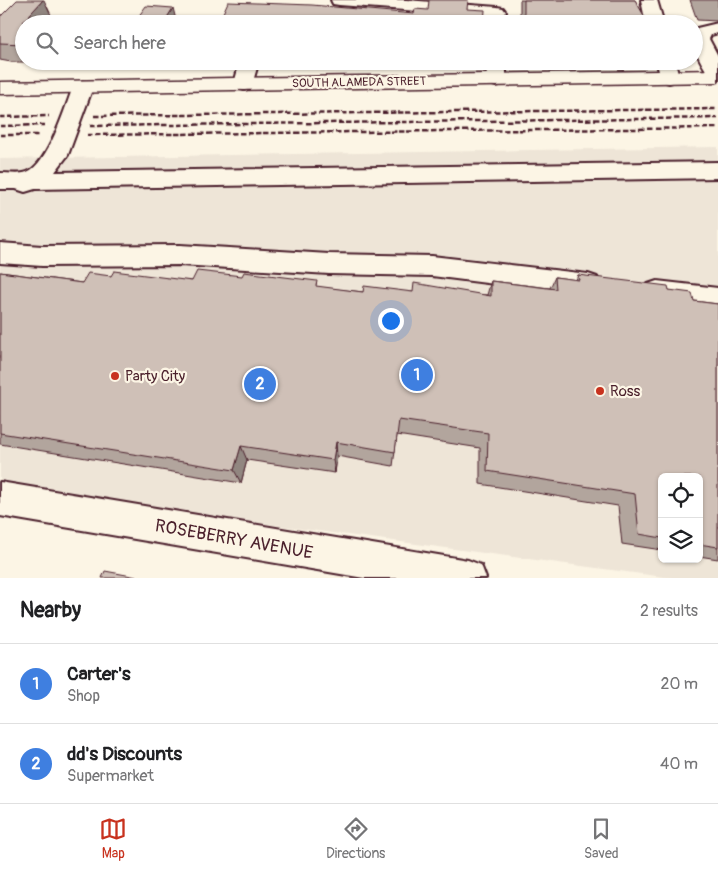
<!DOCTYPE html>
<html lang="en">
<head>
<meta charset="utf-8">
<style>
	body { margin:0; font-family:Pangolin,sans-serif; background:#f6f6f6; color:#202124 }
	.controls { position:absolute; right:15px; bottom:15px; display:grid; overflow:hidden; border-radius:8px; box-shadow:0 1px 4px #0004 }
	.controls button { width:45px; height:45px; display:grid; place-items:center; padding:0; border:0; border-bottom:1px solid #e0e0e0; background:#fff; color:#202124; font:25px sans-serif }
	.you { position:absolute; left:390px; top:320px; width:18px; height:18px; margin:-12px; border:4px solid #fff; border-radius:50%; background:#1a73e8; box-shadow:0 0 0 8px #1a73e833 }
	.badge { display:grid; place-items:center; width:32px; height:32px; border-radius:50%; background:#c8321e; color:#fff; font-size:16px; font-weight:700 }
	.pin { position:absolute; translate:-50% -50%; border:2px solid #fff; box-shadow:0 1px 5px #0006 }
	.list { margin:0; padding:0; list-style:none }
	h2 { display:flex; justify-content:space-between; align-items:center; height:65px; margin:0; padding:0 20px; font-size:21px }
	h2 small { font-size:16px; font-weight:400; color:#757577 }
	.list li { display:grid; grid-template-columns:32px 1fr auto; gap:15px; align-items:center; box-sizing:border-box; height:80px; padding:0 20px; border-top:1px solid #e0e0e0 }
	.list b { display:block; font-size:19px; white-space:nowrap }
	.list p { margin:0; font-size:16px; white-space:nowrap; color:#757577 }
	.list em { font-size:16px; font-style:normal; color:#757577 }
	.icon { flex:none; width:28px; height:28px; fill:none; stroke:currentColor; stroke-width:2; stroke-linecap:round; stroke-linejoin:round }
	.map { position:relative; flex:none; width:718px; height:578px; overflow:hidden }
	.search { position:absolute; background:#fff; box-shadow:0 1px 4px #0004; left:15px; right:15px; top:15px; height:55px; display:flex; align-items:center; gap:12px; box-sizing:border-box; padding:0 18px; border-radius:28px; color:#757577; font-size:19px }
	.sheet { height:225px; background:#fff }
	nav { display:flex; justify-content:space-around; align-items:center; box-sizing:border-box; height:70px; border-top:1px solid #e0e0e0; background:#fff; font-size:14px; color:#757577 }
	nav a { display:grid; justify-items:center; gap:2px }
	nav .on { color:#c8321e }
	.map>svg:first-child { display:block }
	.built { fill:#eee5d7; fill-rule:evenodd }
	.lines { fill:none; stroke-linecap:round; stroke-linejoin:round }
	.minor-casing { stroke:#4a1f2b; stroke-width:4 }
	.major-casing { stroke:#4a1f2b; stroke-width:3 }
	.minor { fill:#fcf5e5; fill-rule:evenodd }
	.major { fill:#fcf5e5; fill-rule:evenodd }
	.rail { stroke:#4a1f2b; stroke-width:2.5; stroke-dasharray:5.5 2.5; stroke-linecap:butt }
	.wall { fill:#b2a59d; stroke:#4a1f2b }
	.shaded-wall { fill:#918680; stroke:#4a1f2b }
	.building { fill:#cfc0b7; stroke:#4a1f2b }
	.poi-dot { fill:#c8321e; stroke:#fcf5e5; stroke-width:2 }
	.labels { text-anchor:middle; stroke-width:4.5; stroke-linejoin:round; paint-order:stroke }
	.far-street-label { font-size:12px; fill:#4a1f2b; stroke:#fcf5e5 }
	.poi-label { font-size:15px; fill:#4a1f2b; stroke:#fcf5e5; text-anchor:start }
	.near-street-label { font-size:18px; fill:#4a1f2b; stroke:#fcf5e5 }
</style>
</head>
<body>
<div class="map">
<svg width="718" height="578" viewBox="0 0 718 578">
	<rect width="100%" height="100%" fill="#fcf5e5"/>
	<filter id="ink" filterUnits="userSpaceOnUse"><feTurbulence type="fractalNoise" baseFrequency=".02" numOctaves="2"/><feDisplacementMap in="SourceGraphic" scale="10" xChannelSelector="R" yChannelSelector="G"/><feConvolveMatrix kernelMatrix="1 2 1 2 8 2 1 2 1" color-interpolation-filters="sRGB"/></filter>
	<g filter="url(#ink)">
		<path class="built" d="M718,147V578H672L0,489V159ZM662,477H699V559H662Z"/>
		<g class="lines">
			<g class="minor-casing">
				<g id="minor">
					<path d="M331,0H406L497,7L503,8L506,12L503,16L497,17L339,5L333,4Z"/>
					<path d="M641,0H657L664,24H646Z"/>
					<path d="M718,23V33L711,35L709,39L718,56V80L711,78C703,66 687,42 697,28Z"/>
					<path d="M240,61H259L251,88L244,90L237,88L234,84Z"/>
					<path d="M488,61H506V80L503,84L496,86L489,84L486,80Z"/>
					<path d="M656,61H675L679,77L676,81L669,83L662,81Z"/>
					<path d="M83,81L90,83L93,87L68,155L55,172L718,162V178L35,189L25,192L16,189H0V173C8,173 20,175 27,172C48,164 65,108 73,87L76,83Z"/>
					<path d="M0,243L42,246L180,245L329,254L432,256L588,274L597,277L601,285L597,293L588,296L432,276L329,274L180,265L42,266L0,263Z"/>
					<path d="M657,281L718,288V310L657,303L648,300L644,292L648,284Z"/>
					<path d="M0,482L468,560L481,565L486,578H364L0,516Z"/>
				</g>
			</g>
			<g class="major-casing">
				<path id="major" d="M718,70V82L0,94V82Z"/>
			</g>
			<use href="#minor" class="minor"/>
			<use href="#major" class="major"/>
			<g class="rail">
				<path d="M94,116L718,109"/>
				<path d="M0,117L49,116"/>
				<path d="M0,126L45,125"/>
				<path d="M90,126L718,118"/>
				<path d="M0,135H39"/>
				<path d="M87,135L718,128"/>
			</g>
		</g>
		<g class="wall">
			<path d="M520,0H635L646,19L644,24H520Z"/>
			<path d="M690,0H718V21L697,20Z"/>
			<path d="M0,17H52L48,21L24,24V61H78L77,62H11L0,60Z"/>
			<path d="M0,272L82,283L111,276L192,281L318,287L363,292H413L487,295L491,281L550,288L555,277L576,280L578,275L669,290L694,301L718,304V559L699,556V477H662V550L622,544L618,506L480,484V448L397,435L393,466L337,456L335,473L247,460L241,483L0,444Z"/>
		</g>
		<g class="shaded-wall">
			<path d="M43,0H44L52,17L46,24L23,22Z"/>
			<path d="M173,8L177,24H163Z"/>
			<path d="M336,442L337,456L335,473L333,460Z"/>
			<path d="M241,446L247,460L241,483L234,470Z"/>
		</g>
		<g class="building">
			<path d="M17,0H43L23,22L81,21L80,24H24V44L0,43V17Z"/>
			<path d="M429,0H468L467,9L485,10L484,24H218L228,2L312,5L414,14L415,9L428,10Z"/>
			<path d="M524,0H635L646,19L545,20V23L524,22Z"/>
			<path d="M146,6L173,8L163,24H133Z"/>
			<path d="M114,271L192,281L197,271L242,276L244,272L317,281L316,286L363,292L364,286L413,292L414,283L491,296V281L556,289L555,277L579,280L578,275L668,286L669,290L692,293L694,301L718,304V547L699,544V477H662V538L639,534L635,494L487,471L488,433L399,420L395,452L336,442L333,460L241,446L234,470L0,433V272L82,283L88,273L111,276Z"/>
			<path d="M105,571L137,577V578H102Z"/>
		</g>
	</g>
	<g class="poi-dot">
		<circle cx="115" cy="376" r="5"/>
		<circle cx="600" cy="391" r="5"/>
	</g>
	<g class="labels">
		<g class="far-street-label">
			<text transform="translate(359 82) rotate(-1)" y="4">SOUTH ALAMEDA STREET</text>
		</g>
		<g class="poi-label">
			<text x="125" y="381">Party City</text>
			<text x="610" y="396">Ross</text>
		</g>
		<g class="near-street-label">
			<text transform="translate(234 539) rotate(10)" y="6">ROSEBERRY AVENUE</text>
		</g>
	</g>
</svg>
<div class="controls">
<button><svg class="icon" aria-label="locate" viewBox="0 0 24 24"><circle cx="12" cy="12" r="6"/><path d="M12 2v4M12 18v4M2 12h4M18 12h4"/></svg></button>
<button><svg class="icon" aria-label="layers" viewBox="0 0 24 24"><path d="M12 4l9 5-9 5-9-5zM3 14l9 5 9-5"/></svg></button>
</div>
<div class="you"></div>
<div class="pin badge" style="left:417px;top:375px;background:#3f7fe0">1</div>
<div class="pin badge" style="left:260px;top:384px;background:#3f7fe0">2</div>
<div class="search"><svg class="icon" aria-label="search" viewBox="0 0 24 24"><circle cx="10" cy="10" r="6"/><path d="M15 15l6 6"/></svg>Search here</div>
</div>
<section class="sheet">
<h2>Nearby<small>2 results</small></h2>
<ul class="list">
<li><span class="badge" style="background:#3f7fe0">1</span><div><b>Carter's</b><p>Shop</p></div><em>20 m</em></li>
<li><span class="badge" style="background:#3f7fe0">2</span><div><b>dd's Discounts</b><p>Supermarket</p></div><em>40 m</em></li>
</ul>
</section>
<nav>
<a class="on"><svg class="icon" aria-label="map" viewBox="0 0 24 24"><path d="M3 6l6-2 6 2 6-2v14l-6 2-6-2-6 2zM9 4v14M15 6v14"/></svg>Map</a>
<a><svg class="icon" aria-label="directions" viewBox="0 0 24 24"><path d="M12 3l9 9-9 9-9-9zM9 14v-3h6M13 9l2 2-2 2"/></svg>Directions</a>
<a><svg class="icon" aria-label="saved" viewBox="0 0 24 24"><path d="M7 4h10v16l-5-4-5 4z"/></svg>Saved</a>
</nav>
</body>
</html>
